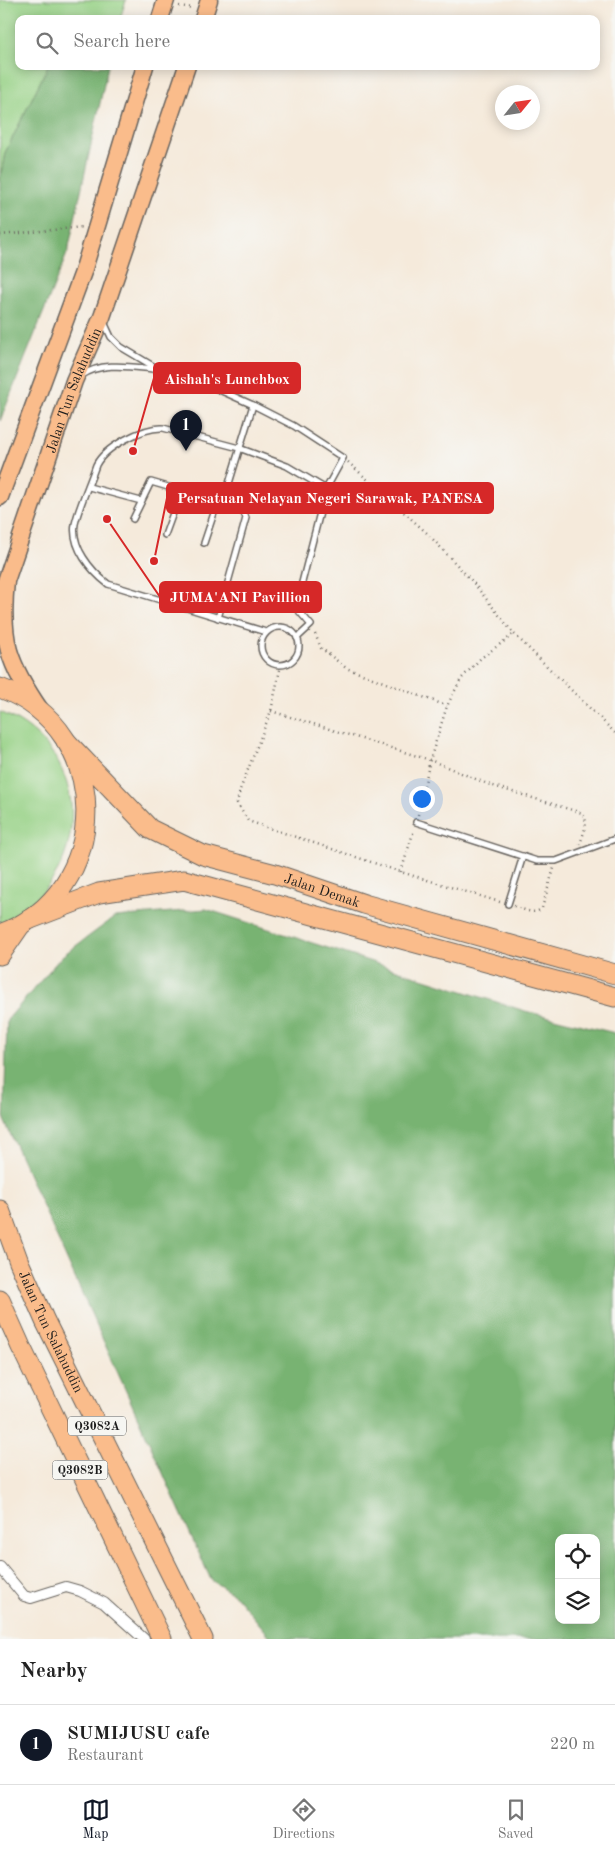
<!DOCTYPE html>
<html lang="en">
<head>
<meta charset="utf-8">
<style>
	body { margin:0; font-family:"Old Standard TT",serif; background:#f2f2f2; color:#222 }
	.controls { position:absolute; right:15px; bottom:15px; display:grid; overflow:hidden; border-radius:10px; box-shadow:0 2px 12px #0003 }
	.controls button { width:45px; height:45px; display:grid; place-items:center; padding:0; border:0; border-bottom:1px solid #e0e0e0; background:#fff; color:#222; font:25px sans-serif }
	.compass { position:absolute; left:495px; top:85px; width:45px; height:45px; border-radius:50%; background:#fff; box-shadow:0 2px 12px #0003; rotate:60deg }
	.you { position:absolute; left:421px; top:798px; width:18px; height:18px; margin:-12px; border:4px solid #fff; border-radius:50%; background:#1a73e8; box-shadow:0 0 0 8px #1a73e833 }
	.badge { display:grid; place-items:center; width:32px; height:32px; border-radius:50%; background:#111827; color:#fff; font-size:16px; font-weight:700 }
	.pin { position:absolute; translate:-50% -41px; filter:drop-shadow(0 1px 2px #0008) }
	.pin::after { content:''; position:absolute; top:26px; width:18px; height:15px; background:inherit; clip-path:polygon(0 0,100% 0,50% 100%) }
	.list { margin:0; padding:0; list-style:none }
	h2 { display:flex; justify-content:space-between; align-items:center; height:65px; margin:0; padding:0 20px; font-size:21px }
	h2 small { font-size:16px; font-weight:400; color:#767676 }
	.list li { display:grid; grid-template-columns:32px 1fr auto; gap:15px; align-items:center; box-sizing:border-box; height:80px; padding:0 20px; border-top:1px solid #e0e0e0 }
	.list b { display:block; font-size:19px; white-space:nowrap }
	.list p { margin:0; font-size:16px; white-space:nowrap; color:#767676 }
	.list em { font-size:16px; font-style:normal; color:#767676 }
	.icon { flex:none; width:28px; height:28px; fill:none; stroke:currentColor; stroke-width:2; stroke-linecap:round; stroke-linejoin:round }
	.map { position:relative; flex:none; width:615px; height:1639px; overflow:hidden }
	.search { position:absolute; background:#fff; box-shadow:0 2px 12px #0003; left:15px; right:15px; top:15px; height:55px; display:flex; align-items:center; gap:12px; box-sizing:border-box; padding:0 18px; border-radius:10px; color:#767676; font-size:19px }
	.sheet { height:145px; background:#fff }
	nav { display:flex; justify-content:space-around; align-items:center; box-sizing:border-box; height:70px; border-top:1px solid #e0e0e0; background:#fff; font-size:14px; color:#767676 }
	nav a { display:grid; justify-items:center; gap:2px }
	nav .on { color:#111827 }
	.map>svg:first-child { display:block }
	.green { fill:#96d185; stroke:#597650 }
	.forest { fill:#78b372; stroke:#4a6847; fill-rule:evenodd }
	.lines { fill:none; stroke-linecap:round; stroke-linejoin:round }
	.lane-casing { stroke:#68645f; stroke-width:8 }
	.street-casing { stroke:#68645f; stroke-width:12 }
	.primary-casing { stroke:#68645f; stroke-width:19 }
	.highway-casing { stroke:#68645f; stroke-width:21 }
	.path { stroke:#68645f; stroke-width:2.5; stroke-dasharray:1 4; stroke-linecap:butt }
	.lane { stroke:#fff; stroke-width:5 }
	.street { stroke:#fff; stroke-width:10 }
	.primary { stroke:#fabc8b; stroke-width:16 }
	.highway { stroke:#fabc8b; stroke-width:19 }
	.labels { text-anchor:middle; stroke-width:5; stroke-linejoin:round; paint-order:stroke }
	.shield { fill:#f6f6f2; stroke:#5d5d5c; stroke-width:1 }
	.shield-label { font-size:12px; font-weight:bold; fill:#1c1c1c }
	.street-label { font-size:14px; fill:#1c1c1c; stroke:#f6f6f2 }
	.leader { fill:none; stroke:#d62828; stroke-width:2 }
	.callout-dot { fill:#d62828; stroke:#f6f6f2; stroke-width:2 }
	.callout { fill:#d62828; stroke:#d62828; stroke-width:2 }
	.callout-label { font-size:15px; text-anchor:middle; font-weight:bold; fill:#fff }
</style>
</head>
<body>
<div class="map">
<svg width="615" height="1639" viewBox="0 0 615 1639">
	<rect width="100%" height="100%" fill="#f6f6f2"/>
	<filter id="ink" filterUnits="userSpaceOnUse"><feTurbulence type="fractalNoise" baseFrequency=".02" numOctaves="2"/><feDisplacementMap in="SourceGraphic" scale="10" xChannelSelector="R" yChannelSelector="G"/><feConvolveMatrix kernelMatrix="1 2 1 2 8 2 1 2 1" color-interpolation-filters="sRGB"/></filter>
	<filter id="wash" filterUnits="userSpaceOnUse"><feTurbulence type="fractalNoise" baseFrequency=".0096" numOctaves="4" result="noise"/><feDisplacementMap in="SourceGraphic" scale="20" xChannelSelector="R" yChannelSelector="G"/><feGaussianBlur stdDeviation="1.12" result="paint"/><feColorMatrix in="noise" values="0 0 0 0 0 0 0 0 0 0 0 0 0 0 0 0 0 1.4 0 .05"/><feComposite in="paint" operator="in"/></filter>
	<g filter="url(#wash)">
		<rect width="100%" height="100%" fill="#f5eadb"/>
		<g class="green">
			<path d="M0,0H126L120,19H19V66H48L5,153L0,180Z"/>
			<path d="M0,712C97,751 94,882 0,923Z"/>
		</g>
		<g class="forest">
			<path d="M48,66H108L68,251L0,421V180L5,153Z"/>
			<path d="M206,909L525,1011L615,1033V1639H272L236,1596L211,1580L4,1120L7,1020L62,956L115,917ZM559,1538H596V1620H559Z"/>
		</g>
	</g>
	<g filter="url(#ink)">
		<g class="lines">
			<g class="lane-casing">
				<g id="lane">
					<path d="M104,322L111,337L121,347L158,369L206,384L253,405L294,426L343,458L326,489L298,598V610L311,625L297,638"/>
					<path d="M81,376C102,361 131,367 155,369"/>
					<path d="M89,487L141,501"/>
					<path d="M223,503L253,405"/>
					<path d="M133,519L151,482L223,503L244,513L246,518L218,618"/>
					<path d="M165,535L181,491"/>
					<path d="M204,543L218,501"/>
					<circle cx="280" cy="646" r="19"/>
					<path d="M266,632L108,584C91,571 71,547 75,524C79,506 90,483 96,465C105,447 143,427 163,428L239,448L287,466L326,489"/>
					<path d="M416,822L537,861H556L615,839"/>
					<path d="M508,904L523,856"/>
				</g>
			</g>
			<g class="street-casing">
				<path id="street" d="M0,1567L24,1596L31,1598L66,1587L80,1591L104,1603L144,1639"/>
			</g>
			<g class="primary-casing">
				<g id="primary">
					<path d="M160,19L166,0"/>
					<path d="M203,19L209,0"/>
					<path d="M0,497L83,272L145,66"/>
					<path id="s1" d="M41,711C8,663 0,640 6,581L74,381L102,317L187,66"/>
				</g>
			</g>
			<g class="highway-casing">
				<g id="highway">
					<path d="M0,688C115,730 114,893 0,934"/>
					<path id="s2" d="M66,741L150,829L203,855L275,874L364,904L615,974"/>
					<path d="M28,920L99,893L184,880L615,997"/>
					<path d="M0,955L20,926"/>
					<path id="s3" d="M0,1210L19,1262L45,1321L203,1639"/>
					<path d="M0,1300L21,1347L162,1639"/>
				</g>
			</g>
			<g class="path">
				<path d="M179,6L193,8"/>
				<path d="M0,235L83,227"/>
				<path d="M348,462L428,534L472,581L514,634L615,733"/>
				<path d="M315,634L321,648L346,668L447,706"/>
				<path d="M281,665L271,711L240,790L237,803L248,821L401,872L500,902"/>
				<path d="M271,711L430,760L490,785L582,813C590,821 583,834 580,844"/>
				<path d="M418,815L430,760L447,706L461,679L481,658L514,634"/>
				<path d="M401,872L414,830"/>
				<path d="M514,906C523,909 535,916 542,908L554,868"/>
			</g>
			<use href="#lane" class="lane"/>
			<use href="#street" class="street"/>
			<use href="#primary" class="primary"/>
			<use href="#highway" class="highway"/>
		</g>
	</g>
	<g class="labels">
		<g class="shield">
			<rect x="68" y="1416.5" width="58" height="19" rx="4"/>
			<rect x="52.5" y="1460.5" width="55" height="19" rx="4"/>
		</g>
		<g class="shield-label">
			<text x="97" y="1430">Q3082A</text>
			<text x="80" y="1474">Q3082B</text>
		</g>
		<g class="street-label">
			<text dy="5" stroke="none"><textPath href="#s1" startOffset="341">Jalan Tun Salahuddin</textPath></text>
			<text dy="5" stroke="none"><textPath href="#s2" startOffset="305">Jalan Demak</textPath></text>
			<text dy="5" stroke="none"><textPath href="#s3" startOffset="132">Jalan Tun Salahuddin</textPath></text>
		</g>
	</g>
	<path class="leader" d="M133 451L154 378M154 561L167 498M107 519L160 597"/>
	<g class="callout-dot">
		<circle cx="133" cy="451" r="5"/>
		<circle cx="154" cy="561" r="5"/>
		<circle cx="107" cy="519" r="5"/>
	</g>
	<g class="callout">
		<rect x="154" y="363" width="146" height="30" rx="5"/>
		<rect x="167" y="483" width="326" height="30" rx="5"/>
		<rect x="160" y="582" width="161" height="30" rx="5"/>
	</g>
	<g class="callout-label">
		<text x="227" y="384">Aishah's Lunchbox</text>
		<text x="330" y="503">Persatuan Nelayan Negeri Sarawak, PANESA</text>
		<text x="240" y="602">JUMA'ANI Pavillion</text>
	</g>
</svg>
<div class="controls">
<button><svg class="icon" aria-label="locate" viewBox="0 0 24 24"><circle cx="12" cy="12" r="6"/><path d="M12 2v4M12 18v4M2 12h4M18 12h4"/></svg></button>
<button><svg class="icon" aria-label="layers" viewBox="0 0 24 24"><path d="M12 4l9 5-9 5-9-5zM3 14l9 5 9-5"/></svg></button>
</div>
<svg class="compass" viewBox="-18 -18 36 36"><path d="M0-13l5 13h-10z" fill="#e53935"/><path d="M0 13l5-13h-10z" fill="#767676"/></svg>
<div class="you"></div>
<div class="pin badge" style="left:186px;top:451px">1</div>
<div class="search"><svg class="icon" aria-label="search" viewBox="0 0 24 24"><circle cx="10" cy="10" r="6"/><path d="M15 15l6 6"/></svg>Search here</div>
</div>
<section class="sheet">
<h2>Nearby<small></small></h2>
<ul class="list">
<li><span class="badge">1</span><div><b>SUMIJUSU cafe</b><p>Restaurant</p></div><em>220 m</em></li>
</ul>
</section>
<nav>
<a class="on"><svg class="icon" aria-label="map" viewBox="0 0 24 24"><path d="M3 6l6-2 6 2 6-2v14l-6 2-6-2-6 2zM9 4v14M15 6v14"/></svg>Map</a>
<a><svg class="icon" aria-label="directions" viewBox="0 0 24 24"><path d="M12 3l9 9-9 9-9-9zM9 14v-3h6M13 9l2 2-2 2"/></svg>Directions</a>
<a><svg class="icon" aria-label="saved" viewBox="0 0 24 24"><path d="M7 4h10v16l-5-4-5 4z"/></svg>Saved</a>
</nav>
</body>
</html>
